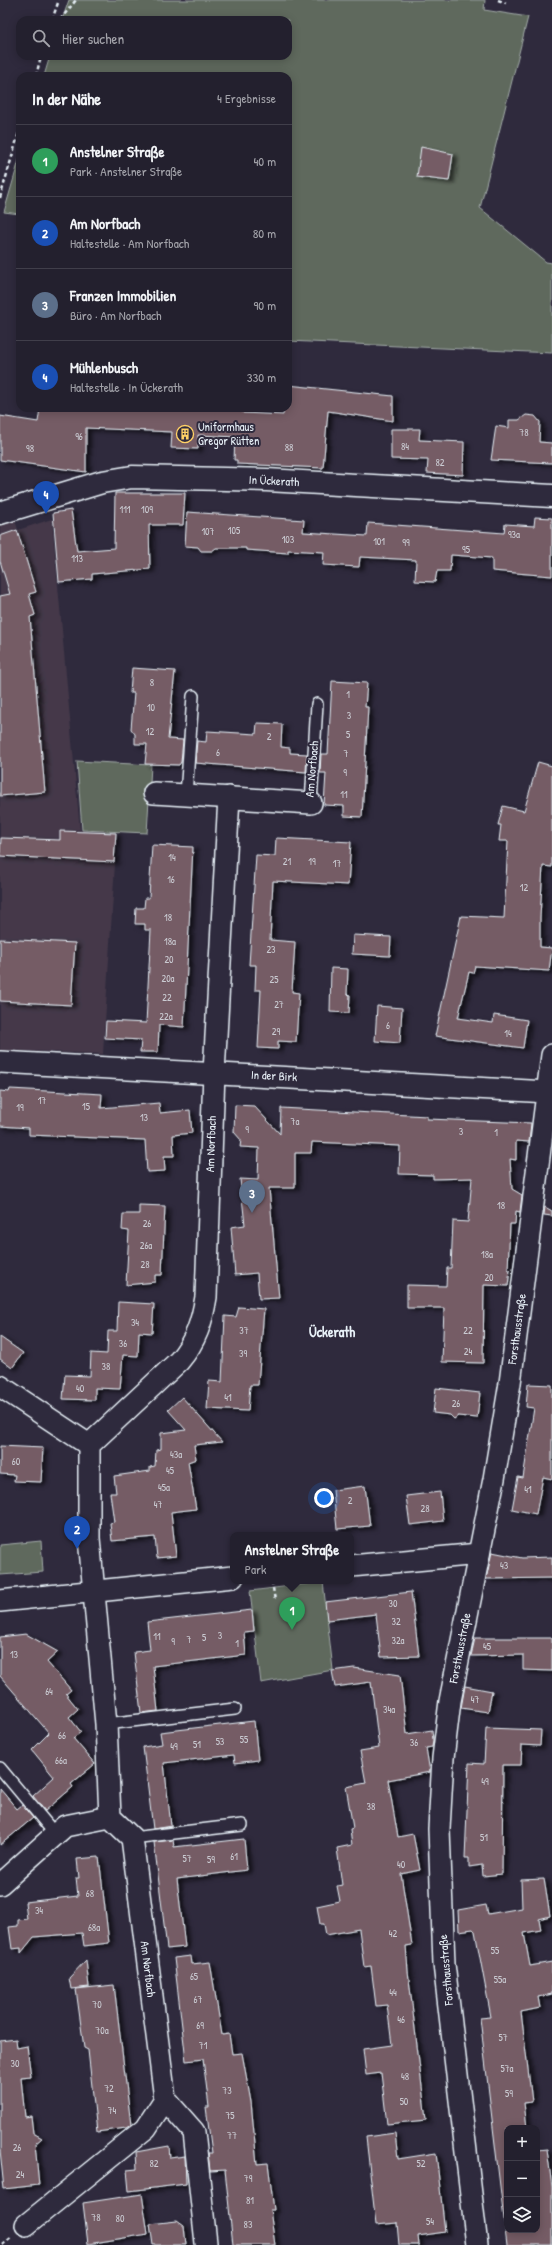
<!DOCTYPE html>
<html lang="de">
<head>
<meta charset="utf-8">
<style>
	body { margin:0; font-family:"Patrick Hand",sans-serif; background:#2b2836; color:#f1f3f6 }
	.controls { position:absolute; right:12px; bottom:12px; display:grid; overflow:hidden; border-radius:8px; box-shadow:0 2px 10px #0003 }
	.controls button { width:36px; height:36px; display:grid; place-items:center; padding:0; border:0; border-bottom:1px solid #403e4a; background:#23202e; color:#f1f3f6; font:20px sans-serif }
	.you { position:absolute; left:324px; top:1498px; width:14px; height:14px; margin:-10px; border:3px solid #fff; border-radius:50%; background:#1a73e8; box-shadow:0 0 0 6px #1a73e833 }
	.badge { display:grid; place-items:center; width:26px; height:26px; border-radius:50%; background:#ffd166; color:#fff; font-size:13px; font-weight:700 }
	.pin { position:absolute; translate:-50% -33px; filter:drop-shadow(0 1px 2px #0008) }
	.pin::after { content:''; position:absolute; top:21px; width:14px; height:12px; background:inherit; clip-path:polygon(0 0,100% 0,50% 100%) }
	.popup { position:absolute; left:230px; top:1532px; width:124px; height:52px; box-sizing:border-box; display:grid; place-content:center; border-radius:8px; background:#23202e; filter:drop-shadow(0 1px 3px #0005); font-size:13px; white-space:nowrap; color:#a3a3aa }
	.popup b { font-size:15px; color:#f1f3f6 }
	.popup::after { content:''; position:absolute; left:50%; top:100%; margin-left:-8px; border:8px solid transparent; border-top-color:#23202e }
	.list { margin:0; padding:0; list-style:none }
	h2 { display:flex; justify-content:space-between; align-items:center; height:52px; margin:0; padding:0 16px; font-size:17px }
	h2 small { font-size:13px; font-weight:400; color:#a3a3aa }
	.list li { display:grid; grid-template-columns:26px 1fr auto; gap:12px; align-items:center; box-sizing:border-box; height:72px; padding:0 16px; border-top:1px solid #403e4a }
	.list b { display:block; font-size:15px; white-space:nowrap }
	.list p { margin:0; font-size:13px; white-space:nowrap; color:#a3a3aa }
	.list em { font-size:13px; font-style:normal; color:#a3a3aa }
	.icon { flex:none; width:22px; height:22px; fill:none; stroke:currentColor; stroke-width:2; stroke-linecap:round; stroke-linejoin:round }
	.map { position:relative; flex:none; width:552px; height:2245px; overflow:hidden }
	.search { position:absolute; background:#23202e; box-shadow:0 2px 10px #0003; left:16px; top:16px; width:276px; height:44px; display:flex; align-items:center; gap:10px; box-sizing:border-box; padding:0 14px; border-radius:12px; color:#a3a3aa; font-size:15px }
	.panel { position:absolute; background:#23202e; box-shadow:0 2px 10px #0003; left:16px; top:72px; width:276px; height:340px; border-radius:12px }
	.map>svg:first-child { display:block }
	.built { fill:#443949 }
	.green { fill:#5f695d; stroke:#a4adaa }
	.building { fill:#745c65; stroke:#e8f1f8; filter:url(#shadow) }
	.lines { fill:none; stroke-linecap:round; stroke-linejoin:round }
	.lane-casing { stroke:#e8f1f8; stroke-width:14 }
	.street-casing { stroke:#e8f1f8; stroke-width:24 }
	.secondary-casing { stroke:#e8f1f8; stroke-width:25 }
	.path { stroke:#e8f1f8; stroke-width:2.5; stroke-dasharray:4 3; stroke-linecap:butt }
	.lane { stroke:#2f2a3d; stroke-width:11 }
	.street { stroke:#2f2a3d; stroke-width:21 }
	.secondary { stroke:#2f2a3d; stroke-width:22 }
	.labels { text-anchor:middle; stroke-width:4; stroke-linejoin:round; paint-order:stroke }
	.number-label { font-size:10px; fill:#cbccd3 }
	.poi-label { font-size:12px; fill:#e8f1f8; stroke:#2f2a3d; text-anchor:start }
	.street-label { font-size:12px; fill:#e8f1f8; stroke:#2f2a3d }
	.quarter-label { font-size:14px; font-weight:bold; fill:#e8f1f8; stroke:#2f2a3d }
</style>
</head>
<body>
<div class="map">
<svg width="552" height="2245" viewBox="0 0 552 2245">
	<defs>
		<filter id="shadow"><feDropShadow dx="4.5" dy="2.5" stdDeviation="2" flood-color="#0009"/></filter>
	</defs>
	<rect width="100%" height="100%" fill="#2f2a3d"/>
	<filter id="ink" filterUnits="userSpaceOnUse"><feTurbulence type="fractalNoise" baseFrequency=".025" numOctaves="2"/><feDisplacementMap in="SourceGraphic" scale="8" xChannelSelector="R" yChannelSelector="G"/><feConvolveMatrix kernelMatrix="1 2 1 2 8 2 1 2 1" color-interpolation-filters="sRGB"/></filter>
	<g filter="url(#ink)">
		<path class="built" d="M52,519L80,830L117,832L103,1054L0,1050V524L15,520L18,530Z"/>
		<g class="green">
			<path d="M69,0H485L484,10L528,17L480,208L546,262L552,263V353L288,341V76H44L50,56H288V20H62Z"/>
			<path d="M20,157V214L4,212Z"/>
			<path d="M77,761L151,765L147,833L82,830Z"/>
			<path d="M41,1541L43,1572L0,1575V1545Z"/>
			<path d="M323,1582L333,1670L261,1683L250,1591Z"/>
		</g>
		<g class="building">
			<path d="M421,147L453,154L449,181L417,177Z"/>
			<path d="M288,385L393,396V421L328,411L323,468L237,464V460H234L235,437L198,435V449L171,448L172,432L86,428V472L0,460V416L38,422L40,408H243V413L283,415L284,408H288Z"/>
			<path d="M526,415L535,416L540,422L539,442L552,443V463L491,460L496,426L509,428V420H519Z"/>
			<path d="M391,429H420L419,440L464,442L463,475L427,473L428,460L391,459Z"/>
			<path d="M115,493H185L183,525H149L150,569L92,574V579L59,582L53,513L71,510L77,551L114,548Z"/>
			<path d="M187,512L304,520L303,532L367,536L368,523L504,533L505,524L534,526L535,517L552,518V576L492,571V558L451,555L450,571H437L435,582L415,581L416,560L360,557L359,567L323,565L324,552L288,550V553L246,550V548H216L212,551H201L198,547L185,546Z"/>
			<path d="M17,530L36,592L29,594L35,615L30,617L45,792L0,796V596L10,594L0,561V536Z"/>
			<path d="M132,668L175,671L168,739L183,740L181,762L179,765L145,764L147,744H135V734L131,729L134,693H130Z"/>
			<path d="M332,681L367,683L365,707H368L362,817L344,816V806L324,805L326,773H320L321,754H328Z"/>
			<path d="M257,723L282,724L281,747L290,748V753L307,754L306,772L195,763L197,741L206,742L207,731L256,734Z"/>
			<path d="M538,762L552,766V867L543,866L540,917V947L552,948L549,971L475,966L473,973L469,972L458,1018L493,1023L494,1015L527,1020L523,1048L435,1036L461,916L504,918L508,841H499L501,825H498L503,806L524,811Z"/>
			<path d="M60,831L116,833L114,862L0,856L1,838L60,840Z"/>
			<path d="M276,838L351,842L348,885L273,881L270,940L295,942L292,992L299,993L296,1042L278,1041V1049L258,1048L261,990H255L256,965H249L256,855L275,856Z"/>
			<path d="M152,845L193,847L184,1027L159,1025L158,1052H140L141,1040L105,1038L106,1021L146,1023L151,930H145V924H135L136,908H144L145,898H149Z"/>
			<path d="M353,935L391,937L390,956L352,954Z"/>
			<path d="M0,939L75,943L71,1005L0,1001Z"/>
			<path d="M331,968L348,969L347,994L350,995L349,1013L330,1012Z"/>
			<path d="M377,1006L402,1008L400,1043L375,1041Z"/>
			<path d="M10,1089L102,1094L101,1108L159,1103L160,1113L190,1110L192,1133L173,1135L174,1156H164L165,1171L147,1172L145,1140L29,1135V1128L0,1126V1091L9,1092Z"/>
			<path d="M235,1105L254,1106L280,1134L281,1108L427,1116V1119L531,1123L529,1142L516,1141V1160L510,1159L512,1189L522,1195L520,1212L516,1211L515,1224H510L508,1270H510L508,1286L484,1285L483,1363L442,1362L444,1308H407V1285L446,1286L447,1268H451L453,1221L468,1222L472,1178L433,1179V1175L399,1174L400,1146L312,1142L311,1153H295V1188H269L279,1298L259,1299L257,1273L235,1275L231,1227L245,1225L240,1179L258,1180L259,1148L240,1147L241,1140L234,1132Z"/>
			<path d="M139,1205L165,1206L162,1275H155V1282L126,1285L129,1231L122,1230L123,1214H139Z"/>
			<path d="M545,1207L552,1211V1216L544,1215Z"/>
			<path d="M118,1302L154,1304L152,1333L139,1332L138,1356L123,1355L120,1389L95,1388V1400L63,1399L65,1375L90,1376L91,1353L107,1354L108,1331H117Z"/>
			<path d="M239,1307L264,1309L258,1385H250L248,1411L207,1409L209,1381L222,1382L225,1316L236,1317Z"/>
			<path d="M0,1337L23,1353L12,1368L0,1359Z"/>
			<path d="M528,1384L552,1385V1479L543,1477L536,1514L512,1509L518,1477L523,1478L534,1408L526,1407Z"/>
			<path d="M436,1388L480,1393L477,1418L458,1416L454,1419L450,1415L433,1413Z"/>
			<path d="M182,1397L222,1442L194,1445L196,1459L188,1462L196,1509L171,1512L176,1556L157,1558L155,1537L112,1541L110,1523L114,1522L110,1493H116L114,1476L150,1471V1467L155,1466L156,1450L161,1449V1433L186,1430L168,1410Z"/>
			<path d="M0,1446L43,1448L41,1482L14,1481L15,1475L0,1474Z"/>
			<path d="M365,1486L370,1526L337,1529L333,1490Z"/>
			<path d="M440,1492L443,1521L410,1525L406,1496Z"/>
			<path d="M492,1552L522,1558L552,1557V1578L486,1579Z"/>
			<path d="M411,1592L419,1656L381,1657L376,1614L327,1620L325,1602Z"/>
			<path d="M252,1610L254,1631L244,1632L246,1655L153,1666L158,1711L141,1713L134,1652L150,1650L147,1622Z"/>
			<path d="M26,1634L58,1652L47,1662L71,1690L66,1694L78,1709L69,1717L81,1732L73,1738L95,1764L71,1784L73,1787L45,1811L33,1796L54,1777L32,1750L49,1733L0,1676V1637Z"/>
			<path d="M475,1638H552V1671L523,1670V1655L471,1656Z"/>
			<path d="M354,1668L400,1675L407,1734L432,1730L433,1740L432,1747L426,1748L430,1772L388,1780L398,1837L413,1834L420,1870L401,1874L412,1945L406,1946L408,1971L426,2120L387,2124L381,2073L366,2075L363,2049L392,2045L387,2005L376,2006L371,1966L364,1967L359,1929L326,1935L324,1924H320L317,1906L340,1901L337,1886L342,1885L337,1848L352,1845L350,1829L353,1828L346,1787L366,1783L360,1751L379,1748L371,1682L335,1687L332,1671Z"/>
			<path d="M465,1686L492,1691L488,1712L461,1708Z"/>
			<path d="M254,1721L258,1760L235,1763L234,1755L164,1763L171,1826L153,1829L143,1747L162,1744L160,1732Z"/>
			<path d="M486,1728L541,1730L540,1746L522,1745L521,1765H503L502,1874L483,1876L482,1865L469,1867V1858H465L469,1763L484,1764Z"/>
			<path d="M0,1789L17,1809L22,1805L33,1818L0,1845Z"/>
			<path d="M244,1839L247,1870L177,1879L185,1947L167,1949L154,1842L173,1840L174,1847Z"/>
			<path d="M99,1857L109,1943L84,1946L82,1933L34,1937L21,1953V1948L12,1949L9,1927L18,1926V1920L27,1919L25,1902L78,1896L76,1878H79L77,1859Z"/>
			<path d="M544,1879L550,1916L539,1919L541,1930L524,1933L530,1966L552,1962V1994L538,1997L540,2008L521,2012L532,2102L524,2103L527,2128H507V2230H537V2150L547,2149L552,2187V2245H507L480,2018L491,2017L475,1931L473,1929L459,1931L458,1910L486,1905L488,1914L522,1908L521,1880Z"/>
			<path d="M191,1956L192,1964L210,1962L222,2035L229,2034L232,2054L242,2053L251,2102L257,2164L268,2163L274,2210H270L275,2245H233L225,2170L210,2171L208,2153H212L206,2107H209L203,2059L186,2061L174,1958Z"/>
			<path d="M86,1960L89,1987L71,1989L69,1978Z"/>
			<path d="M114,1985L131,2125L126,2128L97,2132L88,2050L84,2048L76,1989Z"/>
			<path d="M16,2039L17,2048L27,2046L31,2077L21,2078L25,2117L31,2116L33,2133L42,2138L35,2144L39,2185L4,2189L0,2150V2041Z"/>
			<path d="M395,2133L398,2159L436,2153L445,2232L418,2236L419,2245H399L397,2223L376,2225L366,2137Z"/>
			<path d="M169,2146L170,2158L185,2156L186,2184L129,2191L127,2170L137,2169L136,2152Z"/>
			<path d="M142,2194L148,2234L88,2244L83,2203Z"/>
			<path d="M177,2221L184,2226L186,2245H153L150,2224Z"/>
		</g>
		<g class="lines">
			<g class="lane-casing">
				<g id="lane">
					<path d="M186,795L193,696"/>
					<path d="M311,803L317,704"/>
					<path d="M106,1724L235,1709"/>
					<path d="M0,1768L55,1834"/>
					<path d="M132,1838L242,1825"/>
				</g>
			</g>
			<g class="street-casing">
				<g id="street">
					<path d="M154,793L311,803"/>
					<path d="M0,1062L548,1092"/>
					<path d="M0,1386L89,1445"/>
					<path d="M351,1566L479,1554"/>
					<path d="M0,1601L233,1577"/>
					<path d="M0,1884L65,1826L110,1817"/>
					<path d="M26,2225L146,2128L165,2099"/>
					<path d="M206,2243L194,2132L165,2099L132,1838L110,1817L106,1724L89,1538V1445L179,1361C196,1341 202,1322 206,1297L214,1073L229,797"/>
					<path d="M477,2245L444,1964L439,1829L443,1758L450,1701L494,1479L510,1383L552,1055"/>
				</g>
			</g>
			<g class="secondary-casing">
				<path id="secondary" d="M0,513L102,482L132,477L267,480L552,496"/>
			</g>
			<g class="path">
				<path d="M498,0L506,3"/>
				<path d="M52,20L59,0"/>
				<path d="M60,20L76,0"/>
				<path d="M36,76L41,56"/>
				<path d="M0,198L20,129"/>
				<path d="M272,1581L275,1601"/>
				<path d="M2,2245L11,2238"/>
			</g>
			<use href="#lane" class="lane"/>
			<use href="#street" class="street"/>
			<use href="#secondary" class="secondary"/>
		</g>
	</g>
	<defs>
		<g id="building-ring" transform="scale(0.9)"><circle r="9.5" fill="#2f2a3d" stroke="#ffd166" stroke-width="1.5"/><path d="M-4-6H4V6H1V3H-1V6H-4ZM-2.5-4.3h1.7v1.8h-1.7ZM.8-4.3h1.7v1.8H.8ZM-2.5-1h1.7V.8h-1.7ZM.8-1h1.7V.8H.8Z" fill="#ffd166"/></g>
	</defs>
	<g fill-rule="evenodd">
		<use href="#building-ring" x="185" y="434"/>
	</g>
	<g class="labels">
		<g class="number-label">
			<text x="524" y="436">78</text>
			<text x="79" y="440">96</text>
			<text x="405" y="450">84</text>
			<text x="289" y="451">88</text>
			<text x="30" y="452">98</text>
			<text x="440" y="466">82</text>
			<text x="125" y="513">111</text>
			<text x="147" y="513">109</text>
			<text x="234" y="534">105</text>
			<text x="208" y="535">107</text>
			<text x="514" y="538">93a</text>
			<text x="288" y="543">103</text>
			<text x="379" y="545">101</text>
			<text x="406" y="546">99</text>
			<text x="466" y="553">95</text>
			<text x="77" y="562">113</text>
			<text x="152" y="686">8</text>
			<text x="348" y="698">1</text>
			<text x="151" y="711">10</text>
			<text x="349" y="719">3</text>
			<text x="150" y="735">12</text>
			<text x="348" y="738">5</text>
			<text x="269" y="740">2</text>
			<text x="218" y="756">6</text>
			<text x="346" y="757">7</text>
			<text x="345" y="776">9</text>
			<text x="344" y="798">11</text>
			<text x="172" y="861">14</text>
			<text x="287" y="865">21</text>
			<text x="312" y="865">19</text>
			<text x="337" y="867">17</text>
			<text x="171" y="883">16</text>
			<text x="524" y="891">12</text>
			<text x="168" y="921">18</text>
			<text x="170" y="945">18a</text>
			<text x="271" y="953">23</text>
			<text x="169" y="963">20</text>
			<text x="168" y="982">20a</text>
			<text x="274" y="983">25</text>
			<text x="167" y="1001">22</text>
			<text x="279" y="1008">27</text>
			<text x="166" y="1020">22a</text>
			<text x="388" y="1029">6</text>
			<text x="276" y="1035">29</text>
			<text x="508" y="1037">14</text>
			<text x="42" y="1104">17</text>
			<text x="86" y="1110">15</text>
			<text x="20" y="1111">19</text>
			<text x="144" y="1121">13</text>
			<text x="295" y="1125">7a</text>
			<text x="247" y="1133">9</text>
			<text x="461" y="1135">3</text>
			<text x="496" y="1136">1</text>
			<text x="501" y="1209">18</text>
			<text x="147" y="1227">26</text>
			<text x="146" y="1249">26a</text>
			<text x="487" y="1258">18a</text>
			<text x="145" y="1268">28</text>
			<text x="489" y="1281">20</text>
			<text x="135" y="1326">34</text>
			<text x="244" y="1334">37</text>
			<text x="468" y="1334">22</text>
			<text x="123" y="1347">36</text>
			<text x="468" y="1355">24</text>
			<text x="243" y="1357">39</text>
			<text x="106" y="1370">38</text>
			<text x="80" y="1392">40</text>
			<text x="228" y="1401">41</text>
			<text x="456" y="1407">26</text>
			<text x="176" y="1458">43a</text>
			<text x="16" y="1465">60</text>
			<text x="170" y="1474">45</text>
			<text x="164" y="1491">45a</text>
			<text x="528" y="1493">41</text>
			<text x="350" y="1504">2</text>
			<text x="158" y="1508">47</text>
			<text x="425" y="1512">28</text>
			<text x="504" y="1569">43</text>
			<text x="393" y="1607">30</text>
			<text x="396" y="1625">32</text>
			<text x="220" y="1639">3</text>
			<text x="157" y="1640">11</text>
			<text x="204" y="1641">5</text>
			<text x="189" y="1643">7</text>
			<text x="398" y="1644">32a</text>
			<text x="173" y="1645">9</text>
			<text x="237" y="1647">1</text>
			<text x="487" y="1650">45</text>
			<text x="14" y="1658">13</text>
			<text x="49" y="1695">64</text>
			<text x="475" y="1703">47</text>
			<text x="389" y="1713">34a</text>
			<text x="62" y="1739">66</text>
			<text x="244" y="1743">55</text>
			<text x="220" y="1745">53</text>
			<text x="414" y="1746">36</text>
			<text x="197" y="1748">51</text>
			<text x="174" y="1750">49</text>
			<text x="61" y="1764">66a</text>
			<text x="485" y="1785">49</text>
			<text x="371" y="1810">38</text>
			<text x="484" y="1841">51</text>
			<text x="234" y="1860">61</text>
			<text x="187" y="1862">57</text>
			<text x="211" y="1863">59</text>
			<text x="401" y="1868">40</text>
			<text x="90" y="1897">68</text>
			<text x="39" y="1914">34</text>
			<text x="94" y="1931">68a</text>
			<text x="393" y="1937">42</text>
			<text x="495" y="1954">55</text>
			<text x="194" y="1980">65</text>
			<text x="500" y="1983">55a</text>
			<text x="393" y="1996">44</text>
			<text x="198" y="2003">67</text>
			<text x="97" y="2008">70</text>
			<text x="401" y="2023">46</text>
			<text x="200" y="2029">69</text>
			<text x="102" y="2034">70a</text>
			<text x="503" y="2041">57</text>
			<text x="203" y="2049">71</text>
			<text x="15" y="2067">30</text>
			<text x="507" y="2072">57a</text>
			<text x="405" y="2080">48</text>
			<text x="109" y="2092">72</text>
			<text x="227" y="2094">73</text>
			<text x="509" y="2097">59</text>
			<text x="404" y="2105">50</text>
			<text x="112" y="2114">74</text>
			<text x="230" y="2119">75</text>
			<text x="232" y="2139">77</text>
			<text x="17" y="2151">26</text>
			<text x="154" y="2167">82</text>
			<text x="421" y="2167">52</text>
			<text x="20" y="2178">24</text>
			<text x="248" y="2182">79</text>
			<text x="250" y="2204">81</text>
			<text x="96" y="2221">78</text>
			<text x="120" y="2222">80</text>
			<text x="430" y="2225">54</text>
			<text x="248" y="2228">83</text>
		</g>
		<g class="poi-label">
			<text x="198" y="431">Uniformhaus<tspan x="198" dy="14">Gregor Rütten</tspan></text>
		</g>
		<g class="street-label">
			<text transform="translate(274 481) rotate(3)" y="4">In Ückerath</text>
			<text transform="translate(312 769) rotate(-85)" y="4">Am Norfbach</text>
			<text transform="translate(274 1076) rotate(3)" y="4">In der Birk</text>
			<text transform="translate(211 1144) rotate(-88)" y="4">Am Norfbach</text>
			<text transform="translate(517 1329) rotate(-82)" y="4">Forsthausstraße</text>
			<text transform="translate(460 1648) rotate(-79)" y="4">Forsthausstraße</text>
			<text transform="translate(148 1969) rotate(83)" y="4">Am Norfbach</text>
			<text transform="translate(446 1970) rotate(-95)" y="4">Forsthausstraße</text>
		</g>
		<g class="quarter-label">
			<text x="332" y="1337">Ückerath</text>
		</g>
	</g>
</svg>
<div class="controls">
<button>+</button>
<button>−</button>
<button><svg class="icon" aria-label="layers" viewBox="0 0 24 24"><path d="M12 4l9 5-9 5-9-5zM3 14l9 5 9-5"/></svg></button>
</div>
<div class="you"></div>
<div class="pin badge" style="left:292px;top:1630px;background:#2e9e5b">1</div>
<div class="popup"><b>Anstelner Straße</b>Park</div>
<div class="pin badge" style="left:77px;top:1549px;background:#1a4fb4">2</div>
<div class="pin badge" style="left:252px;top:1213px;background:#5c6f8a">3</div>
<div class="pin badge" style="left:46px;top:514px;background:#1a4fb4">4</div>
<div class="search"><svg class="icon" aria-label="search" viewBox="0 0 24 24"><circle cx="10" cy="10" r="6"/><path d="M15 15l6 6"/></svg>Hier suchen</div>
<section class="panel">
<h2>In der Nähe<small>4 Ergebnisse</small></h2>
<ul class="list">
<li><span class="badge" style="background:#2e9e5b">1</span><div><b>Anstelner Straße</b><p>Park · Anstelner Straße</p></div><em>40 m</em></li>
<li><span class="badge" style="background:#1a4fb4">2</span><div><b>Am Norfbach</b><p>Haltestelle · Am Norfbach</p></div><em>80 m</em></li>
<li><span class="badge" style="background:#5c6f8a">3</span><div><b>Franzen Immobilien</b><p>Büro · Am Norfbach</p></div><em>90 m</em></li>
<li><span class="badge" style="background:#1a4fb4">4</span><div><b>Mühlenbusch</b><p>Haltestelle · In Ückerath</p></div><em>330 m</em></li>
</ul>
</section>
</div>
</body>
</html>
